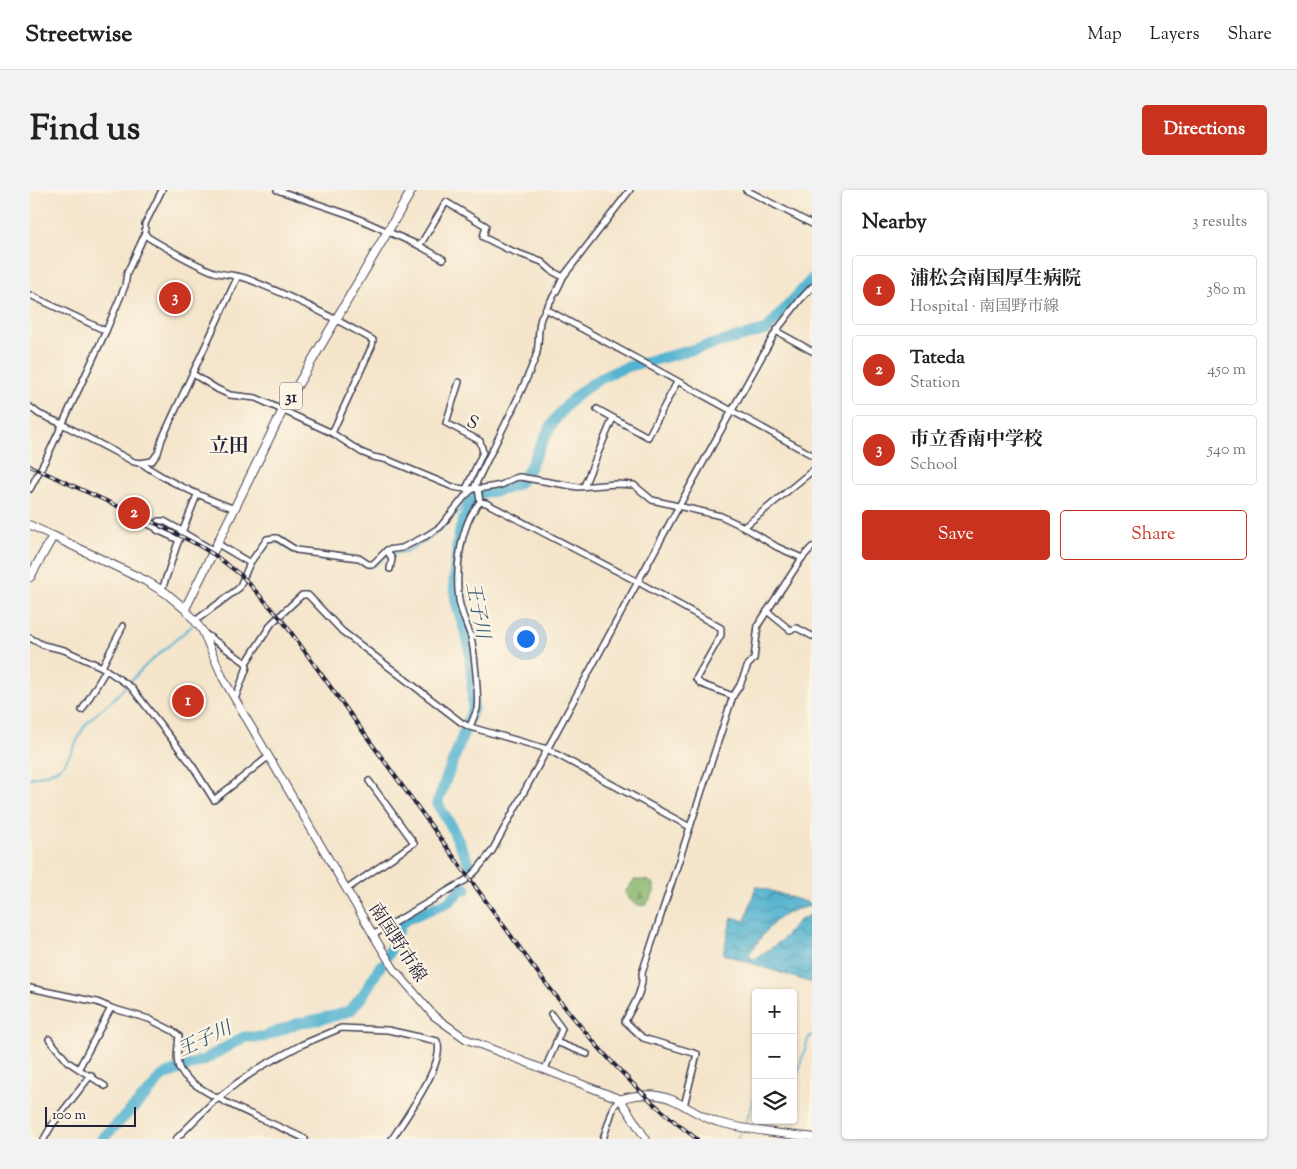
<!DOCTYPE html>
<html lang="en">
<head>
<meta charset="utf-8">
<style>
	body { margin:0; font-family:"Sorts Mill Goudy","Noto Serif JP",serif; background:#f2f2f2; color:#202124 }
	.controls { position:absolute; right:15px; bottom:15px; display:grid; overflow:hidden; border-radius:5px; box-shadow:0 1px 4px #0004 }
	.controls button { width:45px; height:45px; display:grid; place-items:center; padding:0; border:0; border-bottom:1px solid #e0e0e0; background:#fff; color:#202124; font:25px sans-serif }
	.scale { position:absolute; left:15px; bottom:12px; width:91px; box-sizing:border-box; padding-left:5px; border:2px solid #22223b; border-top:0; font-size:14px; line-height:18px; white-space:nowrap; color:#22223b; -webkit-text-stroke:4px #fcf5e5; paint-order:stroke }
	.you { position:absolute; left:495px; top:448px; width:18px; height:18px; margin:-12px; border:4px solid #fff; border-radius:50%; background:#1a73e8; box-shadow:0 0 0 8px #1a73e833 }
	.badge { display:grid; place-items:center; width:32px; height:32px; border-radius:50%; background:#c8321e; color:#fff; font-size:16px; font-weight:700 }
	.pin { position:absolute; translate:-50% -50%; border:2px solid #fff; box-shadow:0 1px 5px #0006 }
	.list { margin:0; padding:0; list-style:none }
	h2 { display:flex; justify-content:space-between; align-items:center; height:65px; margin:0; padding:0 20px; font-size:21px }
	h2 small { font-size:16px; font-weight:400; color:#757577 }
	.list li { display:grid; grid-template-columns:32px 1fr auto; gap:15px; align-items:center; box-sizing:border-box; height:70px; margin:0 10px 10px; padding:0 10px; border:1px solid #e0e0e0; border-radius:5px }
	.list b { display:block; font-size:19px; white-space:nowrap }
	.list p { margin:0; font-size:16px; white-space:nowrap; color:#757577 }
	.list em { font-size:16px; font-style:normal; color:#757577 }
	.actions { display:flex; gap:10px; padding:15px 20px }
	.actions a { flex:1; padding:11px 0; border:1px solid #c8321e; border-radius:5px; text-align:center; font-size:18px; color:#c8321e }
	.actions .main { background:#c8321e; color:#fff }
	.icon { flex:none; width:28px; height:28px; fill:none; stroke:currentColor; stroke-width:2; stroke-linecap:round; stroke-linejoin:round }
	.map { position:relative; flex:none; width:782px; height:949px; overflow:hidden; border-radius:5px }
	header { display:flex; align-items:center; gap:30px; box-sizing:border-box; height:70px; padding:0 25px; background:#fff; border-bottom:1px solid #e0e0e0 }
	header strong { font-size:24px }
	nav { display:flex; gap:28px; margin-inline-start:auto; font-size:18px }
	.intro { display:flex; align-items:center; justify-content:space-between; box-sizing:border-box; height:120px; padding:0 30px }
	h1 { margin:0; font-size:35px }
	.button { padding:12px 22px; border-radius:5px; background:#c8321e; color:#fff; font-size:18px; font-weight:700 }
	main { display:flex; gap:30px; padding:0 30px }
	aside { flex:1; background:#fff; border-radius:5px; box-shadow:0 1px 4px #0004 }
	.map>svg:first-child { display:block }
	.forest { fill:url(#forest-firs); stroke:#546c54 }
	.water { fill:url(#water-waves); stroke:#3a6a86 }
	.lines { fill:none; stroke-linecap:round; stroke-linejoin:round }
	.stream { stroke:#52b3d0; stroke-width:2 }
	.river { stroke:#52b3d0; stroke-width:11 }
	.street-casing { stroke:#423f51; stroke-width:8 }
	.secondary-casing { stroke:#423f51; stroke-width:9 }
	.primary-casing { stroke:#423f51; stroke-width:10 }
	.street { stroke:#fff; stroke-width:5 }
	.secondary { stroke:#fff; stroke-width:7 }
	.primary { stroke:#fff; stroke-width:8 }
	.rail-casing { stroke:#22223b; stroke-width:4 }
	.rail { stroke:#fcf5e5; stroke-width:2; stroke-dasharray:5.5; stroke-linecap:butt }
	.labels { text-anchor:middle; stroke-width:4.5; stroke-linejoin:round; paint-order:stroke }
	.shield { fill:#fcf5e5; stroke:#63616e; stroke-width:1 }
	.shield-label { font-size:16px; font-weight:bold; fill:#22223b }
	.street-label { font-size:18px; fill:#22223b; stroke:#fcf5e5 }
	.water-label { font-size:19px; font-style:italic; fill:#355c77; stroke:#fcf5e5 }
	.quarter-label { font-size:20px; font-weight:bold; fill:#22223b; stroke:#fcf5e5 }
</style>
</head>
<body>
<header>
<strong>Streetwise</strong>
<nav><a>Map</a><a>Layers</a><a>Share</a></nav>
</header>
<div class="intro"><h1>Find us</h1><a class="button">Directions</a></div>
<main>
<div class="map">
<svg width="782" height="949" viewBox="0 0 782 949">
	<defs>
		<pattern id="forest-firs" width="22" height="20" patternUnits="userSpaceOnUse" patternTransform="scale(1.25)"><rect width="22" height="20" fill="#86b66e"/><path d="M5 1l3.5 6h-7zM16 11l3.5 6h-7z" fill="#6d945c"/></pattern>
		<pattern id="water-waves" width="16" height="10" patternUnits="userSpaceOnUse" patternTransform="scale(1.25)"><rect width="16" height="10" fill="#52b3d0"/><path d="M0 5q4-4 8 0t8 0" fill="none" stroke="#4491aa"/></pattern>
	</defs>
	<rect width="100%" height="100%" fill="#fcf5e5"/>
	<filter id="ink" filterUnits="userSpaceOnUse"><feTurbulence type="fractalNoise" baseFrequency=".02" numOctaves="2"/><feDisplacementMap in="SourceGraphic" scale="10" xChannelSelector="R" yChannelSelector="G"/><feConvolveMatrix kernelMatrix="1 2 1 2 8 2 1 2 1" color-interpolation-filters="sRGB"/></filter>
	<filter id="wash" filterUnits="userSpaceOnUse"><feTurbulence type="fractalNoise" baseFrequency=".0096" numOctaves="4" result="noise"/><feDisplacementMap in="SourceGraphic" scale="20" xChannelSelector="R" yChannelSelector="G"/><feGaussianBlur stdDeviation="1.12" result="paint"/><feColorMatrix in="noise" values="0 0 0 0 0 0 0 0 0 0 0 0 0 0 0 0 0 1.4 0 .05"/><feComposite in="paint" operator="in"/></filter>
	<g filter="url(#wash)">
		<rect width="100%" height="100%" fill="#f4e5cb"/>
		<path class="forest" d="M604,690H616L624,694V703L616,715C605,717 599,711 595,702Z"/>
		<path class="water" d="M726,696L782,714V716C748,721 738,737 720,763L719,767L725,769L728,767L751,751L768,731L782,724V793L693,764L702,727L715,731Z"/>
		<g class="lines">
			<g class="stream">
				<path d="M192,414L213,398L224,373L241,352L249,353L265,363L324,370L338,377L344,376L358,364L375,362L394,352L406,344L429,321L436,308L447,304"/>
				<path d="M99,493L117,474L163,435"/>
				<path d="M0,588C28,582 33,580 46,553C49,546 52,539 57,533C69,520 85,510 96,496"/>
				<path d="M763,892H765L778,849L782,845"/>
				<path d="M716,931L726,903"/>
				<path d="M707,949L711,941"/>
			</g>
			<g class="river">
				<path d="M617,172L736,140L782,89"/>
				<path d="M495,286C506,267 514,245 527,227C547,199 578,181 611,173"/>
				<path d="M437,533L443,519L442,486L439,455L426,412L424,393L427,356L431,337L440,313L447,304C461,301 480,301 491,291"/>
				<path d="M436,537L407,613L420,634L440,675"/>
				<path d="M358,765L371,734L375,730L420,711L433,697L436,699"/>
				<path d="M72,949L123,898L128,890L134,885L174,870L214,847H233L266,834L308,825L321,820L333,805L351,775"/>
			</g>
		</g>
	</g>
	<g filter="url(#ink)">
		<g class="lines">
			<g class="street-casing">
				<g id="street">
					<path d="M247,0L320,25L388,55L392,52L416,12L456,36L453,47L477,59L512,72L522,81L533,87"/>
					<path d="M716,0L782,34"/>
					<path d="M115,44L119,48C140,60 161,73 184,82C195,85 207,85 218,89C261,106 303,127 343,150L342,156L302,243"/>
					<path d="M388,55L413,69"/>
					<path d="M0,105L76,141"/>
					<path d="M516,119L782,265"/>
					<path d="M746,141L782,161"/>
					<path d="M163,184L187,199L200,205L226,208L302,243L331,262L343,267L358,270L423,297C437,301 457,298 471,295C478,293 482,287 490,287L548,297L586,294L604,295L622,310L691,326L714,337L747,357L772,368"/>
					<path d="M429,192L416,233L450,251L453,262L436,299"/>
					<path d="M0,217L9,224L32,234L104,272L110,273L122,271L128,263L132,249L207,88"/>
					<path d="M567,219L618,247L647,192"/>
					<path d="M111,273C139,293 172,307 205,319"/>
					<path d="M554,296L583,228"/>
					<path d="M448,298L450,312"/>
					<path d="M0,299L17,267L76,141L95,96L97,83L115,44V34L132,0"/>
					<path d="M103,327L126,338"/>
					<path d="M714,337L782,281"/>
					<path d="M152,342L184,361"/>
					<path d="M149,350L127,340L126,336L128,331H134L152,341"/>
					<path d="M188,354L220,373L237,349L243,348H247L266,360L329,368L338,374H343L357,360L372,358L396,346L410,337L436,305L444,298C464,254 489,211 506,166C510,154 507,140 511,128C517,114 527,104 533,87L600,0"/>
					<path d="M357,360L362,369L360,379"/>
					<path d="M132,400L147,355L167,305"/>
					<path d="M737,421L760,440L767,438L782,446"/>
					<path d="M165,431L209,398L220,373"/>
					<path d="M174,443L216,473L217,477L205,509"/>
					<path d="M0,448L13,455L34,460L72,477L101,497L162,575L184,610L238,567"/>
					<path d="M216,473L242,433L272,405H278L312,441L432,533L440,537L517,559L660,637"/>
					<path d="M72,477L93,436"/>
					<path d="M52,520L76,480"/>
					<path d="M440,537C442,531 445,525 447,519C449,506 444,460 441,447C437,435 431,423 429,410C425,381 430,334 450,312L456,313L608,392L691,438V445L666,489L671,494L703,506"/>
					<path d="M317,699L384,653L339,591"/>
					<path d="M343,745L436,690L446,681L462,661L649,316L746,141L770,110L782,97"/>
					<path d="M0,798L67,812L81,818L119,829L143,841L149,846C148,856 145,871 150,880C164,904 247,934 275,949"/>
					<path d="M19,849L38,872L75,896"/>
					<path d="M526,852L557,864"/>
					<path d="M49,878L81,818"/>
					<path d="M515,879L532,839L521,824"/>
					<path d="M654,916L667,864L613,848L595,831C603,816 614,800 612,783L703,506L710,495L718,475L724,469L728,435L772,368L782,357"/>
					<path d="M14,949L22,935L61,885"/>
					<path d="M146,949L182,913L207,893L234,875L271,855L311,838L358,840L407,851C417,871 374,930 362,949"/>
					<path d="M573,949L584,916L590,909"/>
				</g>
			</g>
			<g class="secondary-casing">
				<g id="secondary">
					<path d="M0,335L23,346"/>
					<path d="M155,419L172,440L193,488L205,509L348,753L364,779L404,826L436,849L590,909C607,904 626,902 643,910C658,917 671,927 687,932C718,940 750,944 782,947"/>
					<path d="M590,909L616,949"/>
				</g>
			</g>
			<g class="primary-casing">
				<path id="primary" d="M0,387L23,346L116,391L136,403L155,419L253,220L382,0"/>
			</g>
			<use href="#street" class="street"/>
			<use href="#secondary" class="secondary"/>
			<use href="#primary" class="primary"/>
			<g class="rail-casing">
				<path id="rail" d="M0,276L131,336L168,355L186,366L212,386L252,430L508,783C555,844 604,903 667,949"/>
			</g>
			<use href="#rail" class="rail"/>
		</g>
	</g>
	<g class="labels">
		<rect class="shield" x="250" y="192.5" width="22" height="27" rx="4"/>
		<g class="shield-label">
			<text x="261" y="212">31</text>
		</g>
		<g class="street-label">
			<text transform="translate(443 232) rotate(26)" y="6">S</text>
			<text transform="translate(368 752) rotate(57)" y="6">南国野市線</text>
		</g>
		<g class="water-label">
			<text transform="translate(449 420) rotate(79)" y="7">王子川</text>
			<text transform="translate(174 848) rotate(-25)" y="7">王子川</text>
		</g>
		<g class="quarter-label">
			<text x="199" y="262">立田</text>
		</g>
	</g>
</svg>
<div class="controls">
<button>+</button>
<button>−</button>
<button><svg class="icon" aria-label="layers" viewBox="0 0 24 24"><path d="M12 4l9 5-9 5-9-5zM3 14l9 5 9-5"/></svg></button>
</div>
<div class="scale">100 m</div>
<div class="you"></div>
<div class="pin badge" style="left:158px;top:511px">1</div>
<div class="pin badge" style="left:104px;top:323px">2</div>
<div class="pin badge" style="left:145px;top:108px">3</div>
</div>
<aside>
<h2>Nearby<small>3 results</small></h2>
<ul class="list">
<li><span class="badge">1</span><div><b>浦松会南国厚生病院</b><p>Hospital · 南国野市線</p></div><em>380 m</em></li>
<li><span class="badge">2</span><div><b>Tateda</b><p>Station</p></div><em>450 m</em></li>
<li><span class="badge">3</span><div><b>市立香南中学校</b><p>School</p></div><em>540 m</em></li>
</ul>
<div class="actions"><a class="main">Save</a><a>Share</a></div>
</aside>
</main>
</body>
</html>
